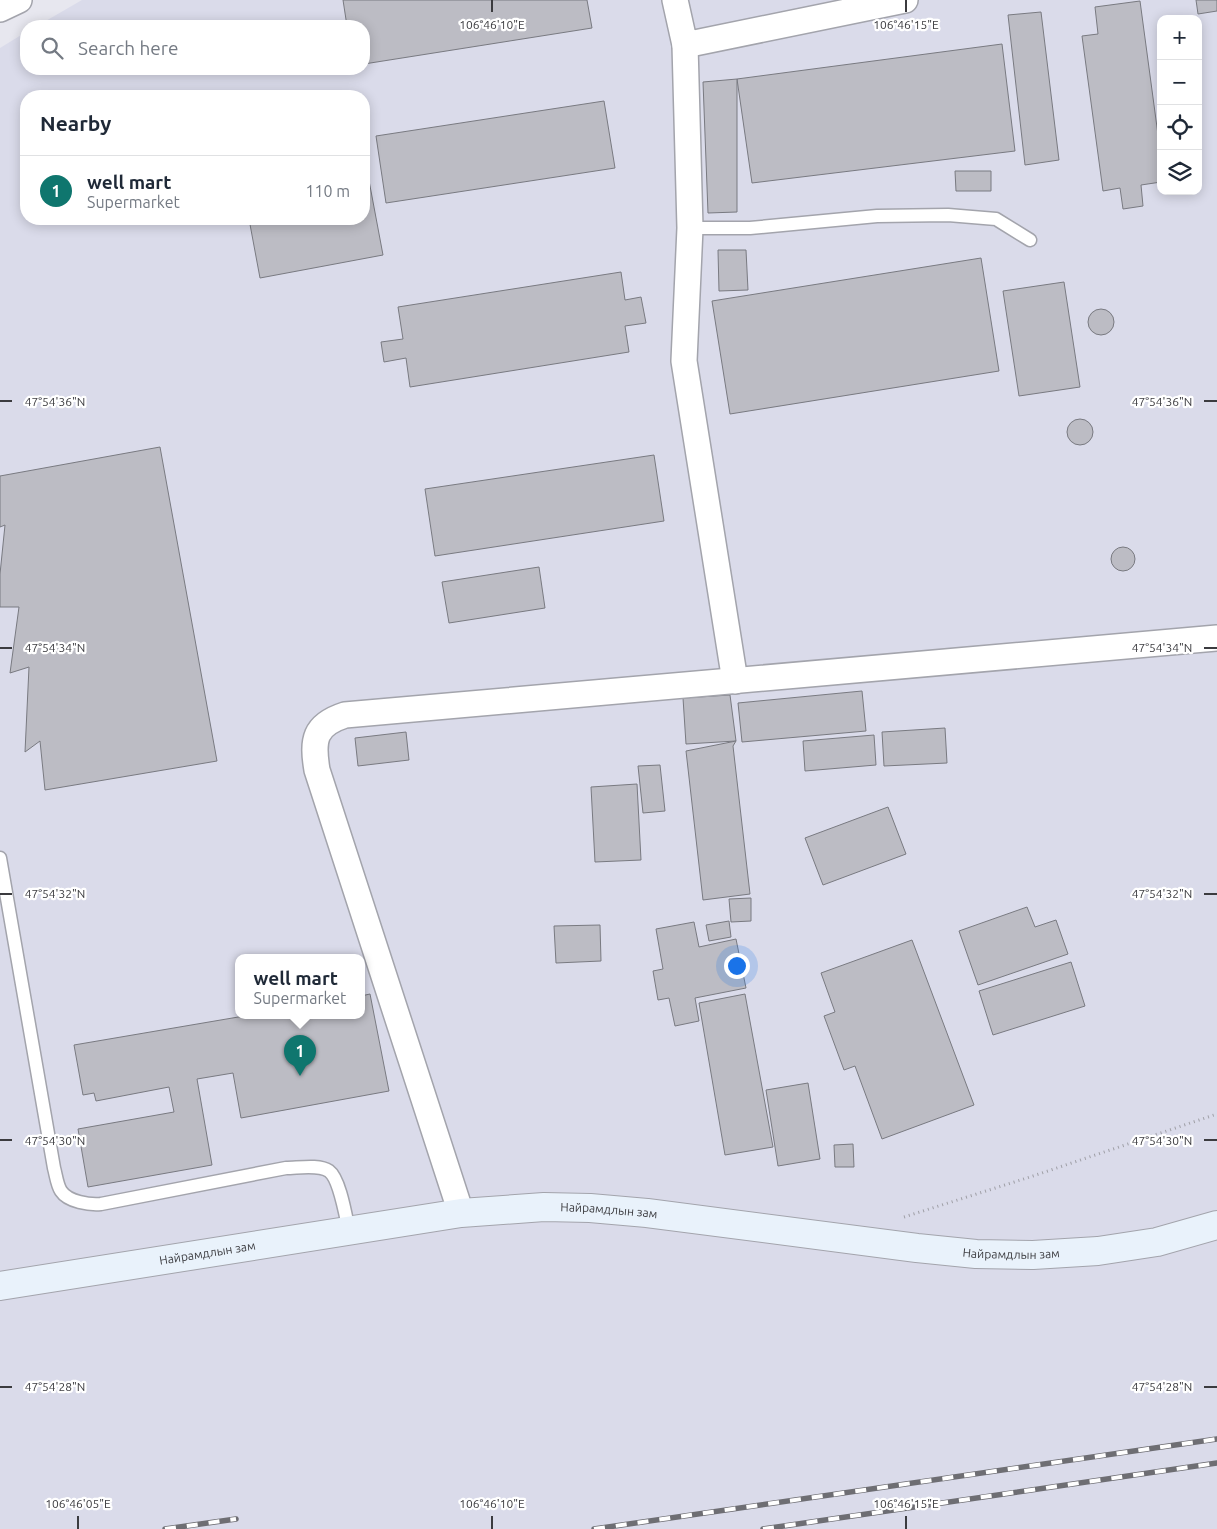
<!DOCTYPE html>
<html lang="en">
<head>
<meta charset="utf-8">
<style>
	body { margin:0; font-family:Ubuntu,sans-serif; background:#f6f6f7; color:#1f2937 }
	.controls { position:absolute; right:15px; top:15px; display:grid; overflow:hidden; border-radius:10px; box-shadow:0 2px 12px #0003 }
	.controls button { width:45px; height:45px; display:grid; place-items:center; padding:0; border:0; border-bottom:1px solid #e0e1e3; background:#fff; color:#1f2937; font:25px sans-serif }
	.you { position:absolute; left:736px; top:965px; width:18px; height:18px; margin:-12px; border:4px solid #fff; border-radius:50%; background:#1a73e8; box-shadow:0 0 0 8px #1a73e833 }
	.badge { display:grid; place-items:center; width:32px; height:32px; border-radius:50%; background:#0f766e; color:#fff; font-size:16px; font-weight:700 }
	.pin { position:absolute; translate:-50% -41px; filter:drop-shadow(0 1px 2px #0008) }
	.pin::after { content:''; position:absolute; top:26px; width:18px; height:15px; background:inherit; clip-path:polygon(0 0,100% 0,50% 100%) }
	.popup { position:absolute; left:235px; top:954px; width:130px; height:65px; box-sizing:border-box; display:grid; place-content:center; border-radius:10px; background:#fff; filter:drop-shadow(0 1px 4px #0005); font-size:16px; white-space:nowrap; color:#747a83 }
	.popup b { font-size:19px; color:#1f2937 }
	.popup::after { content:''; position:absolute; left:50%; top:100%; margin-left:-10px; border:10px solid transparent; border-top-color:#fff }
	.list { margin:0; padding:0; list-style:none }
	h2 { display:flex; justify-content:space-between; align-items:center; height:65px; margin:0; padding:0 20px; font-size:21px }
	h2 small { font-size:16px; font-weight:400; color:#747a83 }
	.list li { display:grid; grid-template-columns:32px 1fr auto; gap:15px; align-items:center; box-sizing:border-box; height:70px; padding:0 20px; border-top:1px solid #e0e1e3 }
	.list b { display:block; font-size:19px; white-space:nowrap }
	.list p { margin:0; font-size:16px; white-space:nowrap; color:#747a83 }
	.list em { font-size:16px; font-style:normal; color:#747a83 }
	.icon { flex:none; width:28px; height:28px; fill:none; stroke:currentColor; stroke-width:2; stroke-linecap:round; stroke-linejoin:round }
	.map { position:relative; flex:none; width:1217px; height:1529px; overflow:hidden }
	.search { position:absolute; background:#fff; box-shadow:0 2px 12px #0003; left:20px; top:20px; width:350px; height:55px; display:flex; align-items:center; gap:12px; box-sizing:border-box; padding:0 18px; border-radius:20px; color:#747a83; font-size:19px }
	.panel { position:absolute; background:#fff; box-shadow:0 2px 12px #0003; left:20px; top:90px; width:350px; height:135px; border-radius:20px }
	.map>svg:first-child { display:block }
	.built { fill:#dadbea; fill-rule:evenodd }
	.building { fill:#bcbcc4; stroke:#797a81 }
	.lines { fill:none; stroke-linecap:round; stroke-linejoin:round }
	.service-casing { stroke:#a3a4ac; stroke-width:15 }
	.minor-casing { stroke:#a3a4ac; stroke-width:28 }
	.secondary-casing { stroke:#a3a4ac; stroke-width:30 }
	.path { stroke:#9f9fa6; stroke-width:3; stroke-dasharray:1 4; stroke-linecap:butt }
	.service { stroke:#fff; stroke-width:12 }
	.minor { stroke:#fff; stroke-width:25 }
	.secondary { stroke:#e9f2fb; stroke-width:28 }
	.rail-casing { stroke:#6e6e73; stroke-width:5.5 }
	.rail { stroke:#fff; stroke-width:4; stroke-dasharray:11; stroke-linecap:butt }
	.ticks { fill:none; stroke:#3b3b3f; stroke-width:2 }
	.labels { text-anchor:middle; stroke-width:4.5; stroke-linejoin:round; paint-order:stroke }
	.street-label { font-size:12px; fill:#3b3b3f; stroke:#fff }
	.ticks-label { font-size:12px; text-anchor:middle; fill:#3b3b3f; stroke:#fff; stroke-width:4.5; stroke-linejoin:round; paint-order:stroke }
</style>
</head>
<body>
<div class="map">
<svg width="1217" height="1529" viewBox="0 0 1217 1529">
	<rect width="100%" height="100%" fill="#e7e7ef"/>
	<path class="built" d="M82,0H1217V1529H0V48L26,32V69H364V26H37ZM1161,19H1198V191H1161ZM26,96H364V219H26ZM239,957H361V1015H239Z"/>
	<g class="building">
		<path d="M343,0H587L592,28L364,64V26H347Z"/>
		<path d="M1196,0H1217V11L1198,14Z"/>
		<path d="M1140,1L1161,157V182L1141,185L1143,206L1123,209L1120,188L1103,191L1082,36L1098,34L1095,7Z"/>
		<path d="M1041,12L1059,160L1025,165L1008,15Z"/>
		<path d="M1002,44L1015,151L752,183L737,79Z"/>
		<path d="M737,79V212L708,213L703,82Z"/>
		<path d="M604,101L615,168L386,203L376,136Z"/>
		<path d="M364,154L383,255L260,278L249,219H364Z"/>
		<path d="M955,171H991V191H956Z"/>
		<path d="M718,250H746L748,290L719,291Z"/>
		<path d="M981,258L999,371L730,414L712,301Z"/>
		<path d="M621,272L625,300L641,297L646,323L625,326L629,352L410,387L406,358L384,362L381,342L403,339L398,307Z"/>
		<path d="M1064,282L1080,387L1019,396L1003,291Z"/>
		<circle cx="1101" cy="322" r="13"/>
		<circle cx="1080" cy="432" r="13"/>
		<path d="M160,447L217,761L45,790L40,741L25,752L29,667L10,673L19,607H0V574L5,525L0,527V476Z"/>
		<path d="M654,455L664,521L435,556L425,489Z"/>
		<circle cx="1123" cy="559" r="12"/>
		<path d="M539,567L545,608L449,623L442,582Z"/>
		<path d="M862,691L866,731L742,742L738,703Z"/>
		<path d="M730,695L736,741L686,744L683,698Z"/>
		<path d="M945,728L947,763L884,766L882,732Z"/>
		<path d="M406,732L409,760L358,766L355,738Z"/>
		<path d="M874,735L876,765L805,771L803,741Z"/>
		<path d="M736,741L733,746L750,894L703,900L686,751Z"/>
		<path d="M660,765L665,811L643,813L638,766Z"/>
		<path d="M637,784L641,860L595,862L591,787Z"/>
		<path d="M888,807L906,854L823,885L805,838Z"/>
		<path d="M751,898V921L731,922L729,899Z"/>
		<path d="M1027,907L1035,927L1056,920L1068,954L978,985L959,931Z"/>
		<path d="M729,921L731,937L709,941L706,925Z"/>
		<path d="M694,922L699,947L736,939L746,988L695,998L699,1021L675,1026L669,998L658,1000L653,971L663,969L656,929Z"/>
		<path d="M600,925L601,961L556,963L554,926Z"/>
		<path d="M912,940L974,1105L882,1139L855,1066L844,1070L824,1016L835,1012L821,973Z"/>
		<path d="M1071,962L1085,1006L993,1035L979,991Z"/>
		<path d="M370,994L389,1091L241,1118L233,1073L197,1079L212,1165L88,1187L78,1129L174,1112L169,1087L96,1101L94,1093L83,1095L74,1045L250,1015H361V996Z"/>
		<path d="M745,994L773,1147L725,1155L699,1003Z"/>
		<path d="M808,1083L820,1159L778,1166L766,1090Z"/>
		<path d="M853,1144L854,1167H835L834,1145Z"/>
	</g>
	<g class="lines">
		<g class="service-casing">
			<g id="service">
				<path d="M690,228H750L877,216L948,215L996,219L1030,240"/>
				<path d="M0,858L54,1168C56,1175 57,1185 61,1191C68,1202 90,1205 101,1204L286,1168C298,1168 319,1164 329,1171C340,1179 346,1218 349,1231"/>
			</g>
		</g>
		<g class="minor-casing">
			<g id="minor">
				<path d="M675,0L685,45L905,0"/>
				<path d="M0,9L19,0"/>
				<path d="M685,45L690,228L684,361L735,681"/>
				<path d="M461,1213L317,770C312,740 314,725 345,715L1217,638"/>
			</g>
		</g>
		<g class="secondary-casing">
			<g id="secondary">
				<path id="s1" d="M0,1286L461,1213L544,1207L590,1208L647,1213L917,1248L976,1254L1033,1255L1098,1251L1157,1242L1217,1225"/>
			</g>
		</g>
		<path class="path" d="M904,1217L1030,1177L1217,1114"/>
		<use href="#service" class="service"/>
		<use href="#minor" class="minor"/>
		<use href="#secondary" class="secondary"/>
		<g class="rail-casing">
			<g id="rail">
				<path d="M165,1529L236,1519"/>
				<path d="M594,1529L1217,1439"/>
				<path d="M763,1529L1217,1463"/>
			</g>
		</g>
		<use href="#rail" class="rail"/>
	</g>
	<path class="ticks" d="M492,0V12M906,0V12M0,401H12M1204,401H1217M0,648H12M1204,648H1217M0,894H12M1204,894H1217M0,1140H12M1204,1140H1217M0,1387H12M1204,1387H1217M78,1516V1529M492,1516V1529M906,1516V1529"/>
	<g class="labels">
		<g class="street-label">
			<text dy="4" stroke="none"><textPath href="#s1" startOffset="615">Найрамдлын зам</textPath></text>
			<text dy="4" stroke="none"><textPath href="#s1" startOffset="1020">Найрамдлын зам</textPath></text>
			<text dy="4" stroke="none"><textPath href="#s1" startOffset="210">Найрамдлын зам</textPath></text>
		</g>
	</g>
	<g class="ticks-label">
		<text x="492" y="29">106°46'10"E</text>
		<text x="906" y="29">106°46'15"E</text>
		<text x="55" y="406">47°54'36"N</text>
		<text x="1162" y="406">47°54'36"N</text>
		<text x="55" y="652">47°54'34"N</text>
		<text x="1162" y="652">47°54'34"N</text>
		<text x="55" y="898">47°54'32"N</text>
		<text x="1162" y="898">47°54'32"N</text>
		<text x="55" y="1145">47°54'30"N</text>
		<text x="1162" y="1145">47°54'30"N</text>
		<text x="55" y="1391">47°54'28"N</text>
		<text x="1162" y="1391">47°54'28"N</text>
		<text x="78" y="1508">106°46'05"E</text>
		<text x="492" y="1508">106°46'10"E</text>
		<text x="906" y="1508">106°46'15"E</text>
	</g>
</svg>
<div class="controls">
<button>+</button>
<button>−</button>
<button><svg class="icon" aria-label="locate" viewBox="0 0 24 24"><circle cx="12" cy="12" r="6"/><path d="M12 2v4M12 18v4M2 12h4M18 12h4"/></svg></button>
<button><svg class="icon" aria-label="layers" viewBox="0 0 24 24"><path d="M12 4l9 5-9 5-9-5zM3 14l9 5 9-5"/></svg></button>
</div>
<div class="you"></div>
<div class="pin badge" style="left:300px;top:1076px">1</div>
<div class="popup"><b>well mart</b>Supermarket</div>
<div class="search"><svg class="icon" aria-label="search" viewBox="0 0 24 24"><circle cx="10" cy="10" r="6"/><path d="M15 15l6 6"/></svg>Search here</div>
<section class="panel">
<h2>Nearby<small></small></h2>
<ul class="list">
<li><span class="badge">1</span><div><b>well mart</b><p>Supermarket</p></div><em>110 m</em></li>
</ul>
</section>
</div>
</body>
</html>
